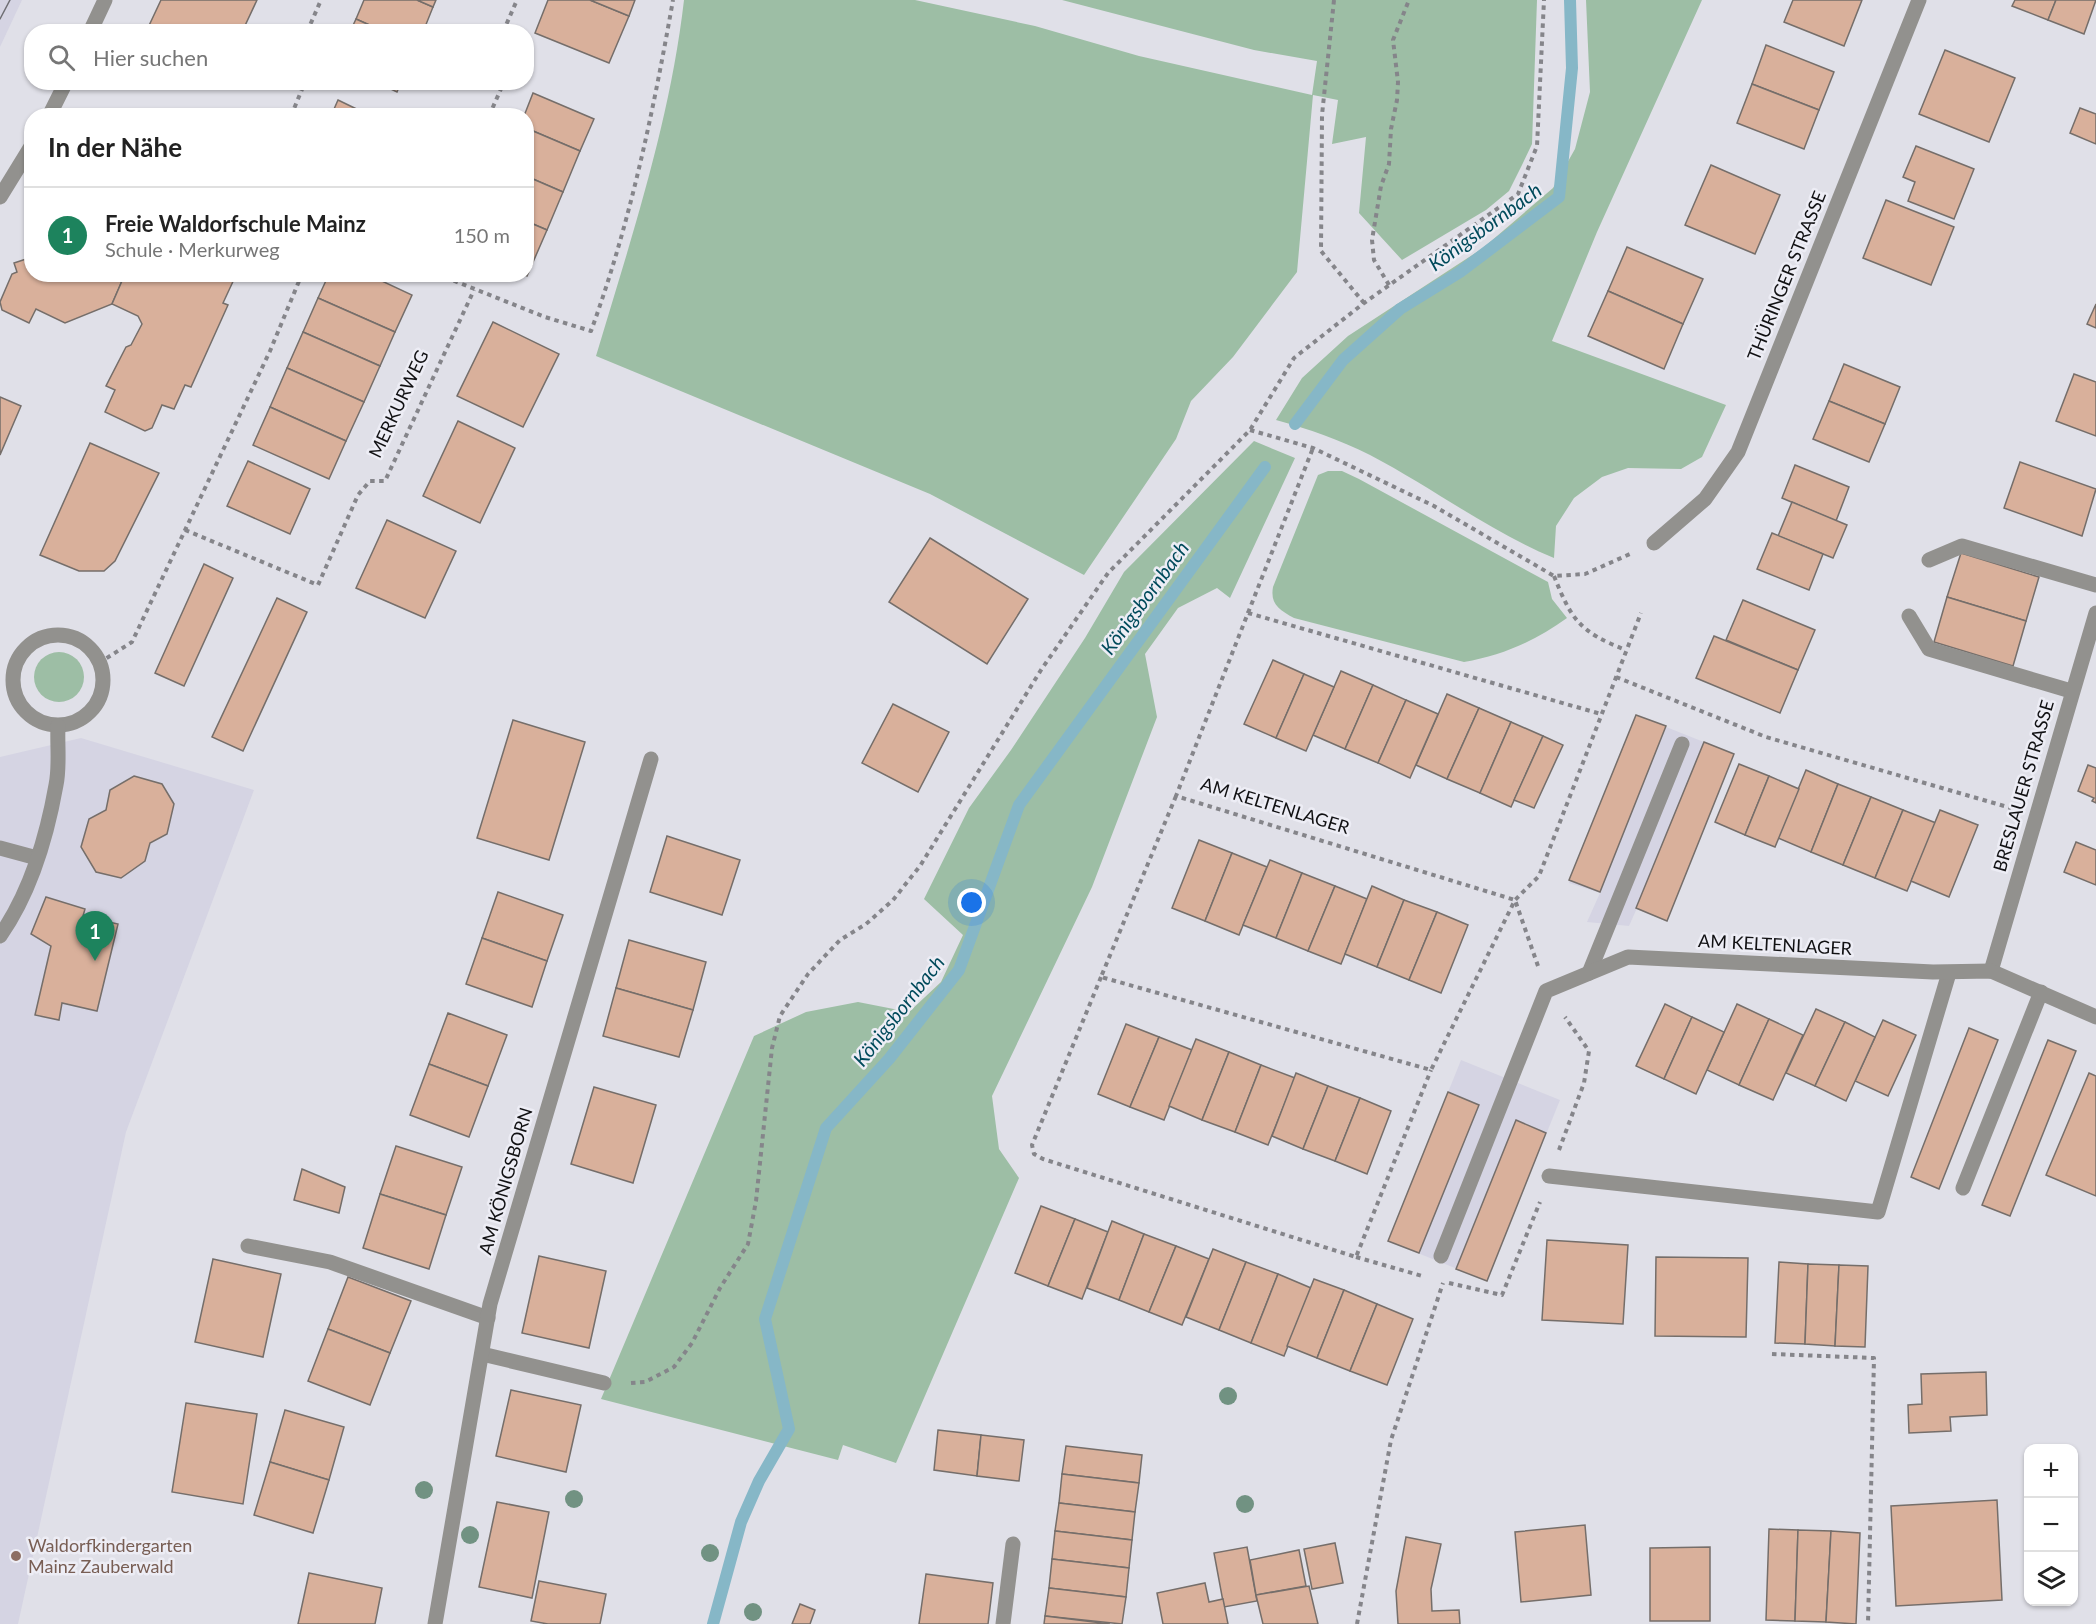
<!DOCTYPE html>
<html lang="de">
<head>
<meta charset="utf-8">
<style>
	body { margin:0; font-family:Lato,sans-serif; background:#f6f6f6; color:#222 }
	.controls { position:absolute; right:18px; bottom:18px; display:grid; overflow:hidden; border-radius:12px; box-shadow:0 2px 4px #0004 }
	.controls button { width:54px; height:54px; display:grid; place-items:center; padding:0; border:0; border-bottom:2px solid #e0e0e0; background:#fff; color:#222; font:30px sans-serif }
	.you { position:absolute; left:972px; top:903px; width:21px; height:21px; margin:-15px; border:4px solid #fff; border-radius:50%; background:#1a73e8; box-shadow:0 0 0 9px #1a73e833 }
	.badge { display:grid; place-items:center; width:39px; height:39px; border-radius:50%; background:#1d835d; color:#fff; font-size:20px; font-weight:700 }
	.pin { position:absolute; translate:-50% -50px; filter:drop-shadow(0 2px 3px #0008) }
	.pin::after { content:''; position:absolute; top:32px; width:21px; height:18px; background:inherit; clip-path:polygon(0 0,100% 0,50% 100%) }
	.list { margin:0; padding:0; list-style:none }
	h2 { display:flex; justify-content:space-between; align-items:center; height:78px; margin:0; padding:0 24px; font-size:26px }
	h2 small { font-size:20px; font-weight:400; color:#767676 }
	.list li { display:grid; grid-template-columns:39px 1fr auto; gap:18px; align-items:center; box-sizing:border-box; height:96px; padding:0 24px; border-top:2px solid #e0e0e0 }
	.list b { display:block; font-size:22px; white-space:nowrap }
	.list p { margin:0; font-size:20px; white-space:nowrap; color:#767676 }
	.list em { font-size:20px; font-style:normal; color:#767676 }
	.icon { flex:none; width:33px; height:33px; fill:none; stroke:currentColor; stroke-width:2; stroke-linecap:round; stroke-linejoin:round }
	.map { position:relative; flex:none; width:2096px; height:1624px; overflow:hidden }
	.search { position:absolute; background:#fff; box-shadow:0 2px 4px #0004; left:24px; top:24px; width:510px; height:66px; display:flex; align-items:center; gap:15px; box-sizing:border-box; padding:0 21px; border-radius:24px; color:#767676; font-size:22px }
	.panel { position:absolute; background:#fff; box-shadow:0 2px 4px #0004; left:24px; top:108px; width:510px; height:174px; border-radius:24px }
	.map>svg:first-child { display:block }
	.built { fill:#d5d4e3 }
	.green { fill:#9dbea5 }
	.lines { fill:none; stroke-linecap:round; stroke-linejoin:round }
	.stream { stroke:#86b7c7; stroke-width:12 }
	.building { fill:#d9b09b; stroke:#756e6a; stroke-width:1.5 }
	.path { stroke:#85858a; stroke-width:4; stroke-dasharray:4.5 4.5; stroke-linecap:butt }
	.minor { stroke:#92918e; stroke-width:15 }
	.tram { stroke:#6e6e73; stroke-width:1.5 }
	.tree { fill:#719282 }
	.education-dot { fill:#8d6e63; stroke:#ededf5; stroke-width:2 }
	.labels { text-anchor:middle; stroke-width:5; stroke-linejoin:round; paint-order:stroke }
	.street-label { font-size:18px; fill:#111113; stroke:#ededf5 }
	.education-label { font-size:18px; fill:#785e54; stroke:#ededf5; text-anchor:start }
	.water-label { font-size:20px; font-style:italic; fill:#004a5b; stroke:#ededf5 }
</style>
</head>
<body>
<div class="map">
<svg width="2096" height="1624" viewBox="0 0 2096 1624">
	<rect width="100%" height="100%" fill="#e0e0e8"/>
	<g class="built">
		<path d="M0,0H22L0,47Z"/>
		<path d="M1636,715L1734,754L1667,921L1637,908L1629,926L1587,922L1600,893L1569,883Z"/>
		<path d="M81,738L254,790L126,1132L18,1624H0V757Z"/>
		<path d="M1461,1060L1560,1100L1487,1281L1388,1241Z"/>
	</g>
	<g class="green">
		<path d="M684,0H915L1035,26L1139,56L1312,95L1317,61L1254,50L1062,0H1537L1532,144L1522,165L1509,191L1486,210L1402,260L1359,213L1366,137L1332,144L1338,100L1313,95L1297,272L1233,357L1191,401L1176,439L1084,575L930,494L596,356C631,239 670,122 684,0Z"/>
		<path d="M1586,0H1702L1597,232L1552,341L1726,405L1702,457L1681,469L1628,468L1602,477L1574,498L1556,526L1554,558C1489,531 1433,488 1370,455C1340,440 1309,429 1276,420L1302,378L1348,336L1483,248L1553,188L1575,149L1590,92Z"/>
		<path d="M1254,441L1295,458L1230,598L1217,588L1178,608L1145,654L1157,717L1092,887L992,1096L999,1149L1019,1178L896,1463L843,1445L838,1460L601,1399L754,1036L806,1012L858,1002L909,1012L941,982L963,935L924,899L969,808L1011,750L1085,638L1124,572Z"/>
		<path d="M1328,471H1342L1359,479L1548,582L1552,599L1567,618C1535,641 1503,655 1464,662L1294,618C1279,610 1270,604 1273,587L1318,475Z"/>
		<circle cx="59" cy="677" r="25"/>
	</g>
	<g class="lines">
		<g class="stream">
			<path d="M1295,424L1343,360L1400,309L1460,272L1559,197L1572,68L1570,0"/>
			<path d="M713,1624L741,1522L759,1481L789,1429L765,1319L826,1128L889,1059L959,970L1019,805L1265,467"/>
		</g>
	</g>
	<g class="building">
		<path d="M161,0H257L242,32H146Z"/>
		<path d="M364,0H417L433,7L423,32H385L356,19Z"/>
		<path d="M417,0H436L433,7Z"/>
		<path d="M548,0H590L629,16L609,63L535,33Z"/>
		<path d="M590,0H635L629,16Z"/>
		<path d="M1793,0H1862L1844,46L1784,22Z"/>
		<path d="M2015,0H2056L2048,20L2012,6Z"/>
		<path d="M2056,0H2096L2084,34L2048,20Z"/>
		<path d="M356,19L385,32H350Z"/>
		<path d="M1766,45L1834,72L1819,110L1752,84Z"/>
		<path d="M1945,50L2015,78L1989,142L1919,114Z"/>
		<path d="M376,82H401L397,92Z"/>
		<path d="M1752,84L1819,110L1804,149L1737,123Z"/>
		<path d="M533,93L594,119L580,151L526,128V116H524Z"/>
		<path d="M338,100L371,116H331Z"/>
		<path d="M2080,108L2096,114V144L2070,133Z"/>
		<path d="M526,128L580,151L563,192L526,176Z"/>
		<path d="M1916,146L1974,169L1954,219L1908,201L1915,182L1903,177Z"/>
		<path d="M1711,165L1780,195L1755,254L1685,225Z"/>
		<path d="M526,176L563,192L547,230L526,221Z"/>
		<path d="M1886,200L1954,227L1931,285L1863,258Z"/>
		<path d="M526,221L547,230L527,276L523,274H526Z"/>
		<path d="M1627,247L1703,279L1683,324L1608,291Z"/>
		<path d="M32,257V274H125L112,304L65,323L36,309L29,323L2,310L0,302L12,274L17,272L14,263Z"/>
		<path d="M125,274L236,275L223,303L228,305L191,387L185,385L174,409L162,405L152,428L145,431L105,412L115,390L106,386L126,347L131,345L142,324L138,316L112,304Z"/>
		<path d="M329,274H367L412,295L395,332L318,298Z"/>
		<path d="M1608,291L1683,324L1664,369L1588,336Z"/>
		<path d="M318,298L395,332L380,366L303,332Z"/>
		<path d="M2096,304V328L2087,324Z"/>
		<path d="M493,322L559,354L523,427L457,396Z"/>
		<path d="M303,332L380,366L364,402L287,368Z"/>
		<path d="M1844,364L1900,387L1885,424L1829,401Z"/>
		<path d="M287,368L364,402L346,441L270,407Z"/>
		<path d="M2074,374L2096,382V436L2056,421Z"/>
		<path d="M0,397L21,406L0,455Z"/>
		<path d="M1829,401L1885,424L1869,462L1813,439Z"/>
		<path d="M270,407L346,441L329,479L253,445Z"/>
		<path d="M458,421L515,448L480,523L423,496Z"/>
		<path d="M90,443L159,473L115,561L104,571H79L40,555Z"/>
		<path d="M248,461L310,489L290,534L227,506Z"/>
		<path d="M2020,462L2096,489L2082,536L2004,508Z"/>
		<path d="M1795,465L1849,487L1836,521L1782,498Z"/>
		<path d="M1792,502L1847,525L1833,558L1778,536Z"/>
		<path d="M387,520L456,551L425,618L356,588Z"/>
		<path d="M1772,533L1823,554L1809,590L1757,569Z"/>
		<path d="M930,538L1028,599L987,664L889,602Z"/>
		<path d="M1961,553L2039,577L2026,621L1947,597Z"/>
		<path d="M204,564L233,578L184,686L155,673Z"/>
		<path d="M1947,597L2026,621L2013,666L1934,642Z"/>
		<path d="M277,598L307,612L243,751L212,737Z"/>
		<path d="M1743,600L1815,630L1798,670L1726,640Z"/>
		<path d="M1714,636L1798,670L1780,713L1696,678Z"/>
		<path d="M1273,660L1304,674L1276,738L1244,724Z"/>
		<path d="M1341,671L1373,685L1345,749L1313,735Z"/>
		<path d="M1304,674L1334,687L1306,751L1276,738Z"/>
		<path d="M1373,685L1406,700L1378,763L1345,749Z"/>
		<path d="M1447,694L1479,708L1447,779L1416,765Z"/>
		<path d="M1406,700L1438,714L1410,778L1378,763Z"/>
		<path d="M893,704L949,732L918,792L862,763Z"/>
		<path d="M1479,708L1511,722L1480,793L1447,779Z"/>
		<path d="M1636,715L1666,726L1600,892L1569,880Z"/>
		<path d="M513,720L585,742L549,860L477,838Z"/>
		<path d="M1511,722L1543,736L1511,807L1480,793Z"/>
		<path d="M1543,736L1563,745L1534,808L1514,800Z"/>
		<path d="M1704,742L1734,754L1667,921L1636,908Z"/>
		<path d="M1739,764L1769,776L1745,835L1715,822Z"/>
		<path d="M2088,765L2096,768V803L2092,801L2094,798L2078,791Z"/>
		<path d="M1806,770L1838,784L1811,852L1778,838Z"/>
		<path d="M134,776L162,784L174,804L167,834L150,843L145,861L121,878L96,872L81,847L89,819L106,810L110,790Z"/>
		<path d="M1769,776L1799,789L1775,847L1745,835Z"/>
		<path d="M1838,784L1871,797L1843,865L1811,852Z"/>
		<path d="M1871,797L1903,810L1875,878L1843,865Z"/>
		<path d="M1903,810L1936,823L1907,891L1875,878Z"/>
		<path d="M1940,810L1978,825L1949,897L1911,881Z"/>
		<path d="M667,836L740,860L722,915L650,892Z"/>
		<path d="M1199,840L1232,853L1205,921L1172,908Z"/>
		<path d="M2076,842L2096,850V885L2064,872Z"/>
		<path d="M1232,853L1267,867L1239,935L1205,921Z"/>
		<path d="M1270,860L1302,873L1276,938L1243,925Z"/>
		<path d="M1302,873L1335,886L1308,951L1276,938Z"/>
		<path d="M1335,886L1367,899L1341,964L1308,951Z"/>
		<path d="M1372,886L1404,900L1377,967L1345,954Z"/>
		<path d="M498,892L563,915L547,961L482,938Z"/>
		<path d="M46,897L85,909L83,916L118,924L97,1011L62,1003L59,1020L35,1015L51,946L31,934Z"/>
		<path d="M1404,900L1437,912L1409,980L1377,967Z"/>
		<path d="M1437,912L1468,925L1441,993L1409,980Z"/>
		<path d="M482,938L547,961L532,1007L466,984Z"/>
		<path d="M629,940L706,962L693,1010L616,988Z"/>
		<path d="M616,988L693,1010L679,1057L603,1036Z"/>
		<path d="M1665,1004L1692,1017L1664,1079L1636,1066Z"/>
		<path d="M1737,1004L1769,1019L1739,1085L1707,1070Z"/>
		<path d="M1816,1009L1845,1022L1815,1086L1786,1073Z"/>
		<path d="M448,1013L507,1035L488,1086L429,1064Z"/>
		<path d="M1692,1017L1724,1032L1696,1094L1664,1079Z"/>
		<path d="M1769,1019L1803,1035L1773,1100L1739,1085Z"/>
		<path d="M1883,1020L1916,1035L1888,1096L1855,1081Z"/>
		<path d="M1845,1022L1875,1037L1846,1101L1815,1086Z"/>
		<path d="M1126,1024L1159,1037L1130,1107L1098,1094Z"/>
		<path d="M1969,1028L1998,1040L1939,1189L1911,1177Z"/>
		<path d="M1159,1037L1192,1050L1164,1120L1130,1107Z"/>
		<path d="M1196,1039L1229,1052L1202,1120L1169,1106Z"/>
		<path d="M2048,1040L2076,1051L2010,1216L1982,1205Z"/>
		<path d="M1229,1052L1261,1065L1235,1132L1202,1120Z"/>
		<path d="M429,1064L488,1086L469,1137L410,1115Z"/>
		<path d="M1261,1065L1295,1078L1268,1145L1235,1132Z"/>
		<path d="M1296,1073L1328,1086L1303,1149L1272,1136Z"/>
		<path d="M2089,1073L2096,1076V1196L2046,1175Z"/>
		<path d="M1328,1086L1360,1098L1335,1161L1303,1149Z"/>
		<path d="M594,1087L656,1105L633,1183L571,1164Z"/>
		<path d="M1448,1092L1479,1105L1419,1253L1388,1241Z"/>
		<path d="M1360,1098L1391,1111L1367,1174L1335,1161Z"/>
		<path d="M1516,1120L1546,1133L1487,1281L1456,1269Z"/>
		<path d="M396,1146L462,1167L446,1215L380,1194Z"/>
		<path d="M302,1169L345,1187L339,1213L294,1200Z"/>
		<path d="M380,1194L446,1215L429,1269L363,1248Z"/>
		<path d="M1041,1206L1075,1219L1048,1286L1015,1273Z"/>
		<path d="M1075,1219L1108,1232L1082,1299L1048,1286Z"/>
		<path d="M1112,1221L1144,1234L1119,1300L1087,1288Z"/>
		<path d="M1144,1234L1176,1246L1149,1312L1119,1300Z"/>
		<path d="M1547,1240L1628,1245L1623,1324L1542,1320Z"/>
		<path d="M1176,1246L1209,1259L1182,1325L1149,1312Z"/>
		<path d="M1213,1249L1246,1262L1219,1330L1186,1317Z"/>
		<path d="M539,1256L606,1271L589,1348L522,1333Z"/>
		<path d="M1656,1257L1748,1258L1746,1337L1655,1336Z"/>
		<path d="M213,1259L281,1274L263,1357L195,1342Z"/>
		<path d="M1246,1262L1278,1274L1251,1343L1219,1330Z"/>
		<path d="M1779,1262L1808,1264L1805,1344L1775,1343Z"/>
		<path d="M1808,1264L1839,1265L1835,1346L1805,1344Z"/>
		<path d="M1839,1265L1868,1266L1865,1347L1835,1346Z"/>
		<path d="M1278,1274L1311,1288L1284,1356L1251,1343Z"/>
		<path d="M348,1277L411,1301L390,1353L328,1329Z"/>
		<path d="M1314,1279L1344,1290L1317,1358L1287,1346Z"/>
		<path d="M1344,1290L1377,1304L1350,1371L1317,1358Z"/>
		<path d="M1377,1304L1413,1319L1387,1385L1350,1371Z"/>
		<path d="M328,1329L390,1353L370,1405L308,1381Z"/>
		<path d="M1986,1372L1987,1415L1950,1417L1951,1431L1909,1433L1908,1405L1922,1404L1921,1374Z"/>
		<path d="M511,1390L581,1405L566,1472L496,1456Z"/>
		<path d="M186,1403L257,1414L243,1504L172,1492Z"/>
		<path d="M285,1410L344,1427L329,1480L270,1462Z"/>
		<path d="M938,1430L981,1435L977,1476L934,1470Z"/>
		<path d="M981,1435L1024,1440L1019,1481L977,1476Z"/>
		<path d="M1066,1446L1142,1455L1139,1483L1062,1474Z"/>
		<path d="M270,1462L329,1480L313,1533L254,1515Z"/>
		<path d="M1062,1474L1139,1483L1135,1512L1059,1503Z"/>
		<path d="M1997,1500L2002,1600L1896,1606L1891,1506Z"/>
		<path d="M497,1502L549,1512L532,1598L479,1587Z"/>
		<path d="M1059,1503L1135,1512L1132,1540L1055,1531Z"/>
		<path d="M1585,1525L1591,1595L1521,1602L1515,1532Z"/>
		<path d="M1769,1529L1798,1530L1795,1621L1766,1620Z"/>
		<path d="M1798,1530L1831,1531L1826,1622L1795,1621Z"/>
		<path d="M1055,1531L1132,1540L1129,1568L1052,1559Z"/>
		<path d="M1831,1531L1860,1533L1856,1624L1826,1622Z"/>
		<path d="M1406,1537L1441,1544L1431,1589L1432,1611L1459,1610L1460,1624H1398L1396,1591Z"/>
		<path d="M1335,1543L1343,1583L1312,1589L1304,1549Z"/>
		<path d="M1247,1547L1257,1601L1224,1607L1214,1553Z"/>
		<path d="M1710,1547V1621H1650V1548Z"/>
		<path d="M1299,1550L1306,1586L1256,1595L1250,1560Z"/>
		<path d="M1052,1559L1129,1568L1126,1597L1049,1588Z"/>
		<path d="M309,1573L382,1588L375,1624H298Z"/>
		<path d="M926,1574L993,1583L988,1624H919Z"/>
		<path d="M539,1581L606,1594L600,1624H548L531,1621Z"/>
		<path d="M1205,1583L1209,1602L1223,1599L1228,1624H1163L1157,1593Z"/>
		<path d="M1309,1586L1318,1624H1263L1256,1595Z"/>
		<path d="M1049,1588L1126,1597L1122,1624L1045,1616Z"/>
		<path d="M800,1604L815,1610L810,1624H792Z"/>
		<path d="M1045,1616L1110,1624H1044Z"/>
	</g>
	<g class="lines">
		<g class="path">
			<path d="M1334,0L1322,115L1321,251L1364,303"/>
			<path d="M307,32L321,0"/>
			<path d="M503,32L517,0"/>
			<path d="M291,116L305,82"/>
			<path d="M489,116L504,82"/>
			<path d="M437,274L545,317L591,331C630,224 653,113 673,0"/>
			<path d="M1389,285L1374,260L1372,240L1381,186L1389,164L1391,129L1397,100L1398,82L1393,40L1409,0"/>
			<path d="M1250,430L1313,448L1434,506L1554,576L1585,574L1630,554"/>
			<path d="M185,530L318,585L358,495L370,481H385L474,290"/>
			<path d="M1554,576C1572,621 1580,632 1626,650"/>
			<path d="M1248,613L1313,448"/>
			<path d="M99,663L132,642L270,351L302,274"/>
			<path d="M1616,677L1766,737L2011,808"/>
			<path d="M1176,796L1101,977L1431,1070L1515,900L1539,876L1641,613"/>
			<path d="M1538,966L1515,900L1176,796L1248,613L1601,714"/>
			<path d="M1101,977L1032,1145L1034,1154L1043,1159L1356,1257L1431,1070"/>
			<path d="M1559,1150L1584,1083L1589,1051L1565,1017"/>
			<path d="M1356,1257L1422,1276"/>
			<path d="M1449,1283L1502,1295L1540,1202"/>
			<path d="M1772,1354L1874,1358L1868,1624"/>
			<path d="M631,1383L645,1382L674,1367L692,1343L720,1288L748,1244L756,1201L772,1048L780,1016L808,974L840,940L866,924L893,900L920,866L1041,670L1108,573L1250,430L1294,358L1364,303L1518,194L1537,146L1544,0"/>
			<path d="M1357,1624L1391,1440L1443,1283"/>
		</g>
		<g class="minor">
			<path d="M90,32L105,0"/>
			<path d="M49,116L66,82"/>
			<path d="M0,197L32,145"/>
			<path d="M1654,543L1705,499L1738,452L1919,0"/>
			<path d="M1929,560L1962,546L2096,585"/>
			<path d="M1909,616L1929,649L2071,691"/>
			<circle cx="58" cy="680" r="45"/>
			<path d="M0,848L37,858"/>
			<path d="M0,936C30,893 47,836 56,785C60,766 57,745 58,726"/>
			<path d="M1991,971L2096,613"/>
			<path d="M1589,973L1682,744"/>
			<path d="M1549,1176L1878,1212L1949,973"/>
			<path d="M1963,1188L2041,992"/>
			<path d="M248,1246L330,1262L488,1318"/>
			<path d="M1441,1256L1546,991L1628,957L1933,972L1991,971L2096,1017"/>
			<path d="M482,1354L604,1383"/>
			<path d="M435,1624L490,1304L651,759"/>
			<path d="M1003,1624L1013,1544"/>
		</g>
		<path class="tram" d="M0,19L10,0"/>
	</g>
	<g class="tree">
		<circle cx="1228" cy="1396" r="9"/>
		<circle cx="424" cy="1490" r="9"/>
		<circle cx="574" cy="1499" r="9"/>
		<circle cx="1245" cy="1504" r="9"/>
		<circle cx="470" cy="1535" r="9"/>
		<circle cx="710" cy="1553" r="9"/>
		<circle cx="753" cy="1612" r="9"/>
	</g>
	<circle class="education-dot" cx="16" cy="1556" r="6"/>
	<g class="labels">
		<g class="street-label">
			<text transform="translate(1787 276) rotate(-68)" y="6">THÜRINGER STRASSE</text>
			<text transform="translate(399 404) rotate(-65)" y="6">MERKURWEG</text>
			<text transform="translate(2024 786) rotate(-74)" y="6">BRESLAUER STRASSE</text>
			<text transform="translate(1275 806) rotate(17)" y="6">AM KELTENLAGER</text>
			<text transform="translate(1775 945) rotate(3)" y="6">AM KELTENLAGER</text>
			<text transform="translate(506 1181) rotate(-74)" y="6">AM KÖNIGSBORN</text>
		</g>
		<g class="education-label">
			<text x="28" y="1552">Waldorfkindergarten<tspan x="28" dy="21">Mainz Zauberwald</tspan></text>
		</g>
		<g class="water-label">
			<text transform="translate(1485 227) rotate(-36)" y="7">Königsbornbach</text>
			<text transform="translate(1145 598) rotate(-54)" y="7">Königsbornbach</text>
			<text transform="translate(899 1011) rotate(-52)" y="7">Königsbornbach</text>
		</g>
	</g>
</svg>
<div class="controls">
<button>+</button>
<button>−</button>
<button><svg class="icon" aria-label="layers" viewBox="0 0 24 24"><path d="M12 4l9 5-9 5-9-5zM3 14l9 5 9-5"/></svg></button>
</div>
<div class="you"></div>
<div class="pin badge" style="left:95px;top:961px">1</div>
<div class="search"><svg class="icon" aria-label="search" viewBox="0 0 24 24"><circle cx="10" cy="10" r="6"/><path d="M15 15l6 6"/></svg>Hier suchen</div>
<section class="panel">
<h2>In der Nähe<small></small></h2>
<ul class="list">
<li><span class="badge">1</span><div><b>Freie Waldorfschule Mainz</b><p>Schule · Merkurweg</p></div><em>150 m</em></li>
</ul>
</section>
</div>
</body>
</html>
